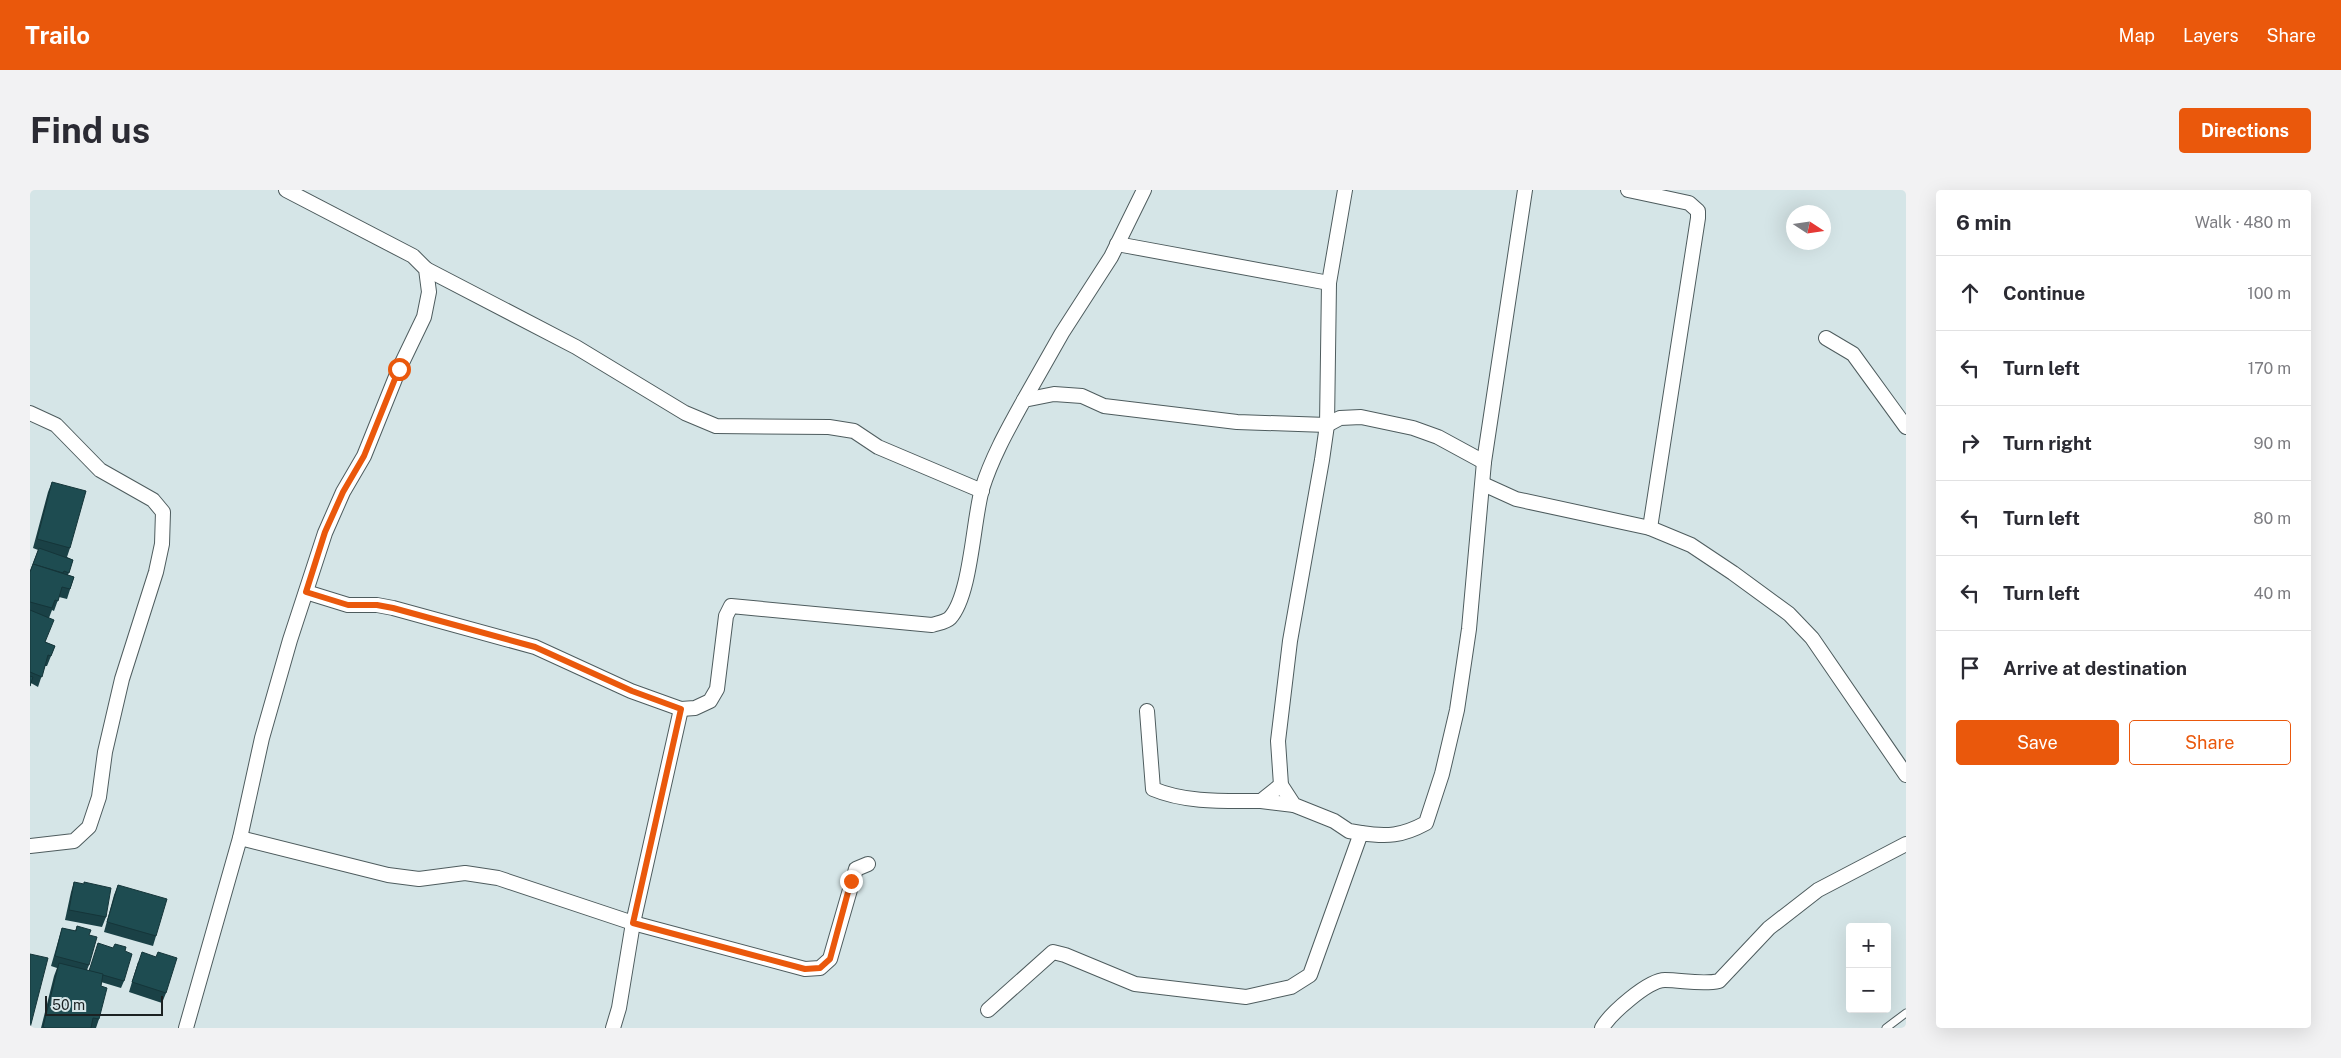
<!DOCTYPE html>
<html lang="en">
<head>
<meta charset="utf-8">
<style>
	body { margin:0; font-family:"Public Sans",sans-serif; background:#f2f2f3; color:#2b2b33 }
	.controls { position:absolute; right:15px; bottom:15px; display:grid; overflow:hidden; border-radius:5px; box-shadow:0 5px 20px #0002 }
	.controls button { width:45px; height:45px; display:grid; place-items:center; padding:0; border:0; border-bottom:1px solid #e1e1e2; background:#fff; color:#2b2b33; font:25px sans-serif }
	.compass { position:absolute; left:1756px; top:15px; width:45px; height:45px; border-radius:50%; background:#fff; box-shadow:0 5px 20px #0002; rotate:102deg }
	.scale { position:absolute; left:15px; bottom:12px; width:118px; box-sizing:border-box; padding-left:5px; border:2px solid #1b2122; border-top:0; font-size:14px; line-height:18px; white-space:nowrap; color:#1b2122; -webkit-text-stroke:4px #d5e5e7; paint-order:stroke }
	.stop { position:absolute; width:15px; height:15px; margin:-11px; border:4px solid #ea580c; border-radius:50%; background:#fff }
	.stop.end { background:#ea580c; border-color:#fff; box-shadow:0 1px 5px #0008 }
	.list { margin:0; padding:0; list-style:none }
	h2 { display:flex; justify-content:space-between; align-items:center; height:65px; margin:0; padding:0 20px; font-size:21px }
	h2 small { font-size:16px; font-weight:400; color:#7c7c81 }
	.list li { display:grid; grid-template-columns:32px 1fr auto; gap:15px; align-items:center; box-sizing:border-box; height:75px; padding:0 20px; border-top:1px solid #e1e1e2 }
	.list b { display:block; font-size:19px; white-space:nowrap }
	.list em { font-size:16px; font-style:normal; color:#7c7c81 }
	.actions { display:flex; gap:10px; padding:15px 20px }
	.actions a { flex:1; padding:11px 0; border:1px solid #ea580c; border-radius:5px; text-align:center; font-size:18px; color:#ea580c }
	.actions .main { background:#ea580c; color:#fff }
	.icon { flex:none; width:28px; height:28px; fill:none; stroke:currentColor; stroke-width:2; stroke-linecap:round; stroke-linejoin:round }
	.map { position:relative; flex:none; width:1876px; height:838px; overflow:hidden; border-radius:5px }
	header { display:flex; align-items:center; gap:30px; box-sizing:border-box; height:70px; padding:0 25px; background:#ea580c; color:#fff }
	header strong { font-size:24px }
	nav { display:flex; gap:28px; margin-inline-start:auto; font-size:18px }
	.intro { display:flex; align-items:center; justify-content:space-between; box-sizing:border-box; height:120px; padding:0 30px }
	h1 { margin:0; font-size:35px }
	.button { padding:12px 22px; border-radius:5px; background:#ea580c; color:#fff; font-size:18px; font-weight:700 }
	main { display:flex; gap:30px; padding:0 30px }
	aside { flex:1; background:#fff; border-radius:5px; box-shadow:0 5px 20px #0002 }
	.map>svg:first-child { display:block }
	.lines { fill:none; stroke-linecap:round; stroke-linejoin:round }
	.service-casing { stroke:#4e5c5e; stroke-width:9 }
	.minor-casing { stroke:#4e5c5e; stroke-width:16 }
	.service { stroke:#fff; stroke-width:7 }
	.minor { stroke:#fff; stroke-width:14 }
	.wall { fill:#1a4146 }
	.building { fill:#1e4c51; stroke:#153539 }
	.route { stroke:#ea580c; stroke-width:6 }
</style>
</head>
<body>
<header>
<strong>Trailo</strong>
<nav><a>Map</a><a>Layers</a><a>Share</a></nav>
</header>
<div class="intro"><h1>Find us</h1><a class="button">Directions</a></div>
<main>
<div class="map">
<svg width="1876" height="838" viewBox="0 0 1876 838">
	<rect width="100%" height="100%" fill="#d5e5e7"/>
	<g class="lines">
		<g class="service-casing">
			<path id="service" d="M1856,838L1876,823"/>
		</g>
		<g class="minor-casing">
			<g id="minor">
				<path d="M1598,0L1659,13L1668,21V28L1620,338"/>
				<path d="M1087,54L1299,93L1297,235L1292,270L1260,451L1248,551L1251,595L1264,615L1304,631L1319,641L1331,643"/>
				<path d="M396,79L546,157L655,223L686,236L799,237L824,241L848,257L952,301"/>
				<path d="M1299,93L1315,0"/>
				<path d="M1796,148L1823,164L1876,237"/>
				<path d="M994,210L1032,143L1081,67L1114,0"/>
				<path d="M0,223L26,235L70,280L123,310L133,322L132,354L126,382L92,489L75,562L69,607L59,637L44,651L0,656"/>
				<path d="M1453,294L1486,309L1620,338L1661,355L1703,383L1759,424L1782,448L1876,585"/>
				<path d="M276,402L318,415H347L363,418L505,457L601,501L651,519L665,518L680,511L687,499L696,426L701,416L902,435C908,433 916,432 920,428C941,405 943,331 952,299C962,267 978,239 994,210L1024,204L1052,206L1074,216L1207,232L1297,235L1310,228L1331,227L1383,238L1408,247L1454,272"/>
				<path d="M1117,521L1123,599C1156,613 1195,611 1231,611L1251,595"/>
				<path d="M1231,611L1264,615"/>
				<path d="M210,648L358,685L389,689L435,683L468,688L603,733L775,779L790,778L800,769L826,679L838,674"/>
				<path d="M958,820L1023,762L1035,765L1105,794L1216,807L1261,797L1280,785L1331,643C1357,647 1372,646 1396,633L1412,584L1427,520L1439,439L1454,272L1495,0"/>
				<path d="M156,838L210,648L232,548L260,450L295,343L313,302L334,266L369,179L394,127L399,102L396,79L383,66L256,0"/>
				<path d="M583,838L589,818L603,733L651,519"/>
				<path d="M1572,838C1580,824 1618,790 1635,790C1652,790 1672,795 1689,791L1739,738L1788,700L1876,654"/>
			</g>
		</g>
		<use href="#service" class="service"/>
		<use href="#minor" class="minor"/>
	</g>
	<g class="wall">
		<path d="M22,292L40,358L37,367L43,370L38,385L44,387L37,409L29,407L24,421L22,420L19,428L15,452L25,456L17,476H15L8,497L1,493L0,497V381L8,360L3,358L18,302Z"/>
		<path d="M44,692L76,727L72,737L35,730L41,702Z"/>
		<path d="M88,695L126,746L123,756L74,742L84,705Z"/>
		<path d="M47,736L59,745V775L57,780L59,781L95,761L94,791L91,798L71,792V796L69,829L66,838H11L24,786L27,778L21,776L29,748L32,738L45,741Z"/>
		<path d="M108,772L136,803L132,813L99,802Z"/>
	</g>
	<g class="building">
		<path d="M22,292L56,301L40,358L7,349Z"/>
		<path d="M9,358L43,370L39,383L34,381L33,383L3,374Z"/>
		<path d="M3,374L44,387L40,399L32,397L28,411L25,410L22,418L0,412V382Z"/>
		<path d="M0,420L24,430L15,452L25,456L21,466L18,465L12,487L0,482Z"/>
		<path d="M0,486L3,487L0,496Z"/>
		<path d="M44,692L54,694V692L81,698L76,727L39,720Z"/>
		<path d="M88,695L137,709L126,746L77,732Z"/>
		<path d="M47,736L61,740L59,745L67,747L59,775L25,766L32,738L46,741Z"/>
		<path d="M68,753L83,758L85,754L96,757L95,761L102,764L94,791L59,781Z"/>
		<path d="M112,762L126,767L128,762L147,768L136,803L102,792Z"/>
		<path d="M0,764L18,768L0,838Z"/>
		<path d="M29,773L73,784L71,796L77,798L69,829L63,828L61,838H16L13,837Z"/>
	</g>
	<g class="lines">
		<path class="route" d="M369,179L334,266L313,302L295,342L276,402L318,415H347L363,418L505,457L602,501L651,519L603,733L775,779L790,778L800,769L821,691"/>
	</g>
</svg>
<div class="controls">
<button>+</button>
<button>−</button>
</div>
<svg class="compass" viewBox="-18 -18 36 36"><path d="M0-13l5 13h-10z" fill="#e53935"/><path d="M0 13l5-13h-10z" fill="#7c7c81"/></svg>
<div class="scale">50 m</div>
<div class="stop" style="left:369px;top:179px"></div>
<div class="stop end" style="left:821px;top:691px"></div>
</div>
<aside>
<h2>6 min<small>Walk · 480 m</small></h2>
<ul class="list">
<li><svg class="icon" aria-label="ahead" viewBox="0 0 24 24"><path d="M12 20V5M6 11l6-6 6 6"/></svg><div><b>Continue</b></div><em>100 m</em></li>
<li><svg class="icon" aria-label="left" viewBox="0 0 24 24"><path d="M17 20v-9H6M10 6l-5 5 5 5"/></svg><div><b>Turn left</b></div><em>170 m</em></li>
<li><svg class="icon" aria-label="right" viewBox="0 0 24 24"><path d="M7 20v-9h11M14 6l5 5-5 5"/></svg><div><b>Turn right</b></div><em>90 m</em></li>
<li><svg class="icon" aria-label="left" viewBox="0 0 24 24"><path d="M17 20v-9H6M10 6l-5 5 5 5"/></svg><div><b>Turn left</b></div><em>80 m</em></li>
<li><svg class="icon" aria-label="left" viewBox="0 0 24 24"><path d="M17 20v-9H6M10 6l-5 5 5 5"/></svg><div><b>Turn left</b></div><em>40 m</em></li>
<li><svg class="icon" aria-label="arrive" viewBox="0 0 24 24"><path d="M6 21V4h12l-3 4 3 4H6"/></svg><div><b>Arrive at destination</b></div></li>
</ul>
<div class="actions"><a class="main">Save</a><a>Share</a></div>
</aside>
</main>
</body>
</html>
